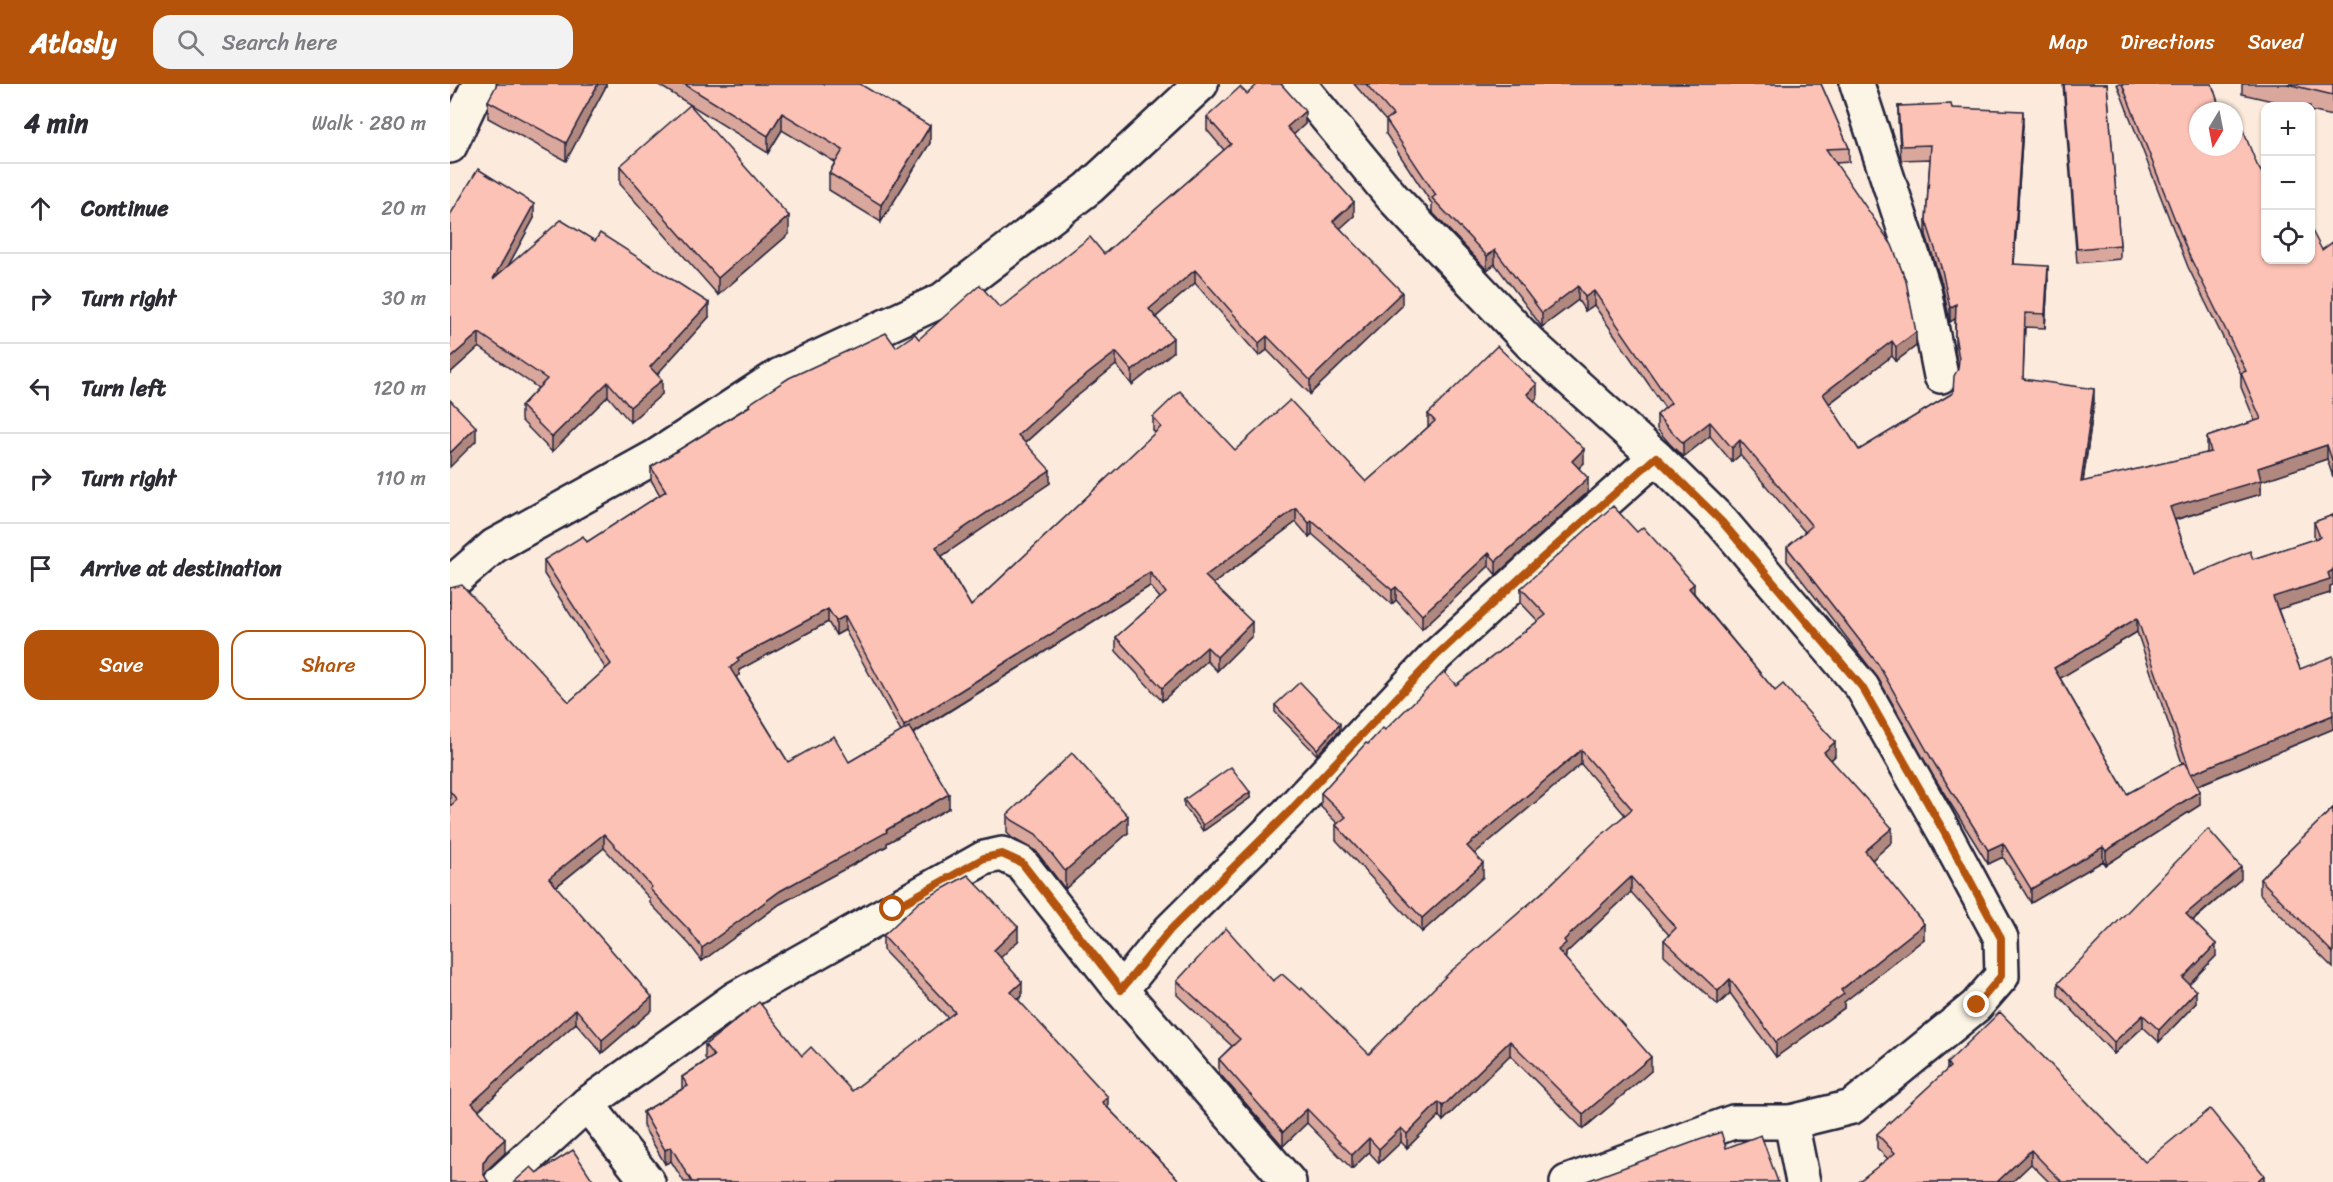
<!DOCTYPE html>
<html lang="en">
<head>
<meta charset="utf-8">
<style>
	body { margin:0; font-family:Sriracha,sans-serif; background:#f2f2f3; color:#2b2b33 }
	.controls { position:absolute; right:18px; top:18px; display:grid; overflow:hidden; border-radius:12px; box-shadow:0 2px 4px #0004 }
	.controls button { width:54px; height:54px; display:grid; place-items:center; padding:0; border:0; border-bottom:2px solid #e1e1e2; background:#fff; color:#2b2b33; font:30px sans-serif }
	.compass { position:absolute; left:1739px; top:18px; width:54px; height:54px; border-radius:50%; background:#fff; box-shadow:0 2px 4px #0004; rotate:190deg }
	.stop { position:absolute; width:18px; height:18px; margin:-14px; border:4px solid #b45309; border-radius:50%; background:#fff }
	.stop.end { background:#b45309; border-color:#fff; box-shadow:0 2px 6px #0008 }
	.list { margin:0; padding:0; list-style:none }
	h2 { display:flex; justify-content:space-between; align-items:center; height:78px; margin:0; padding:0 24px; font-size:26px }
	h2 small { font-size:20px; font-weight:400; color:#7c7c81 }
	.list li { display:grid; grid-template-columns:39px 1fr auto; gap:18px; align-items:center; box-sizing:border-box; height:90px; padding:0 24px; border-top:2px solid #e1e1e2 }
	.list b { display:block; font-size:22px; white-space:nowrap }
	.list em { font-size:20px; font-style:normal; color:#7c7c81 }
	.actions { display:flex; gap:12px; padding:18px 24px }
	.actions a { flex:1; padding:14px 0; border:2px solid #b45309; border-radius:18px; text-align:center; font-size:21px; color:#b45309 }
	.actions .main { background:#b45309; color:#fff }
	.icon { flex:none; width:33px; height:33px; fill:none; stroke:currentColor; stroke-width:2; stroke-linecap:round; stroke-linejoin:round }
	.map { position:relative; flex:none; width:1883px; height:1098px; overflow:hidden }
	header { display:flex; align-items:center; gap:36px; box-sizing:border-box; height:84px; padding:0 30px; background:#b45309; color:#fff }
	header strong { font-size:28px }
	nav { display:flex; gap:33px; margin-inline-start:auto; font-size:21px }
	.search { width:420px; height:54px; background:#f2f2f3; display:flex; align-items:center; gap:15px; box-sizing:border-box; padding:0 21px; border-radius:18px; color:#7c7c81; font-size:22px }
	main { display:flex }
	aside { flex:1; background:#fff }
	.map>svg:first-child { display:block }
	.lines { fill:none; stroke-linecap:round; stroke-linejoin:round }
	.minor-casing { stroke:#22223b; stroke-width:38 }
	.minor { stroke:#fcf5e5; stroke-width:33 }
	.wall { fill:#daa79d; stroke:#22223b; stroke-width:1.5; fill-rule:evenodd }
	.shaded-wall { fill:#b1887f; stroke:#22223b; stroke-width:1.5 }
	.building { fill:#fdc2b6; stroke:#22223b; stroke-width:1.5 }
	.route { stroke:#b45309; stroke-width:8 }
</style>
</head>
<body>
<header>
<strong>Atlasly</strong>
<div class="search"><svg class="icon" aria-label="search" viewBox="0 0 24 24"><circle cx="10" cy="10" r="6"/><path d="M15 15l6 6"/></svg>Search here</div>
<nav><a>Map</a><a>Directions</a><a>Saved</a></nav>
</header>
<main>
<aside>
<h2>4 min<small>Walk · 280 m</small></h2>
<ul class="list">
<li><svg class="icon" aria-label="ahead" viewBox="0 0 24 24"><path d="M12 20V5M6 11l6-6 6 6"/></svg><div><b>Continue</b></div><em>20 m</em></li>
<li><svg class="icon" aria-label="right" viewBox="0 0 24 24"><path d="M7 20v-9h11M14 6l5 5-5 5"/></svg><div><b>Turn right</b></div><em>30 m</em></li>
<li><svg class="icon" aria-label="left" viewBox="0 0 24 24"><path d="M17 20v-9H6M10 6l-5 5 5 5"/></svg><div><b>Turn left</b></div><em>120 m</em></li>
<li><svg class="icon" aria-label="right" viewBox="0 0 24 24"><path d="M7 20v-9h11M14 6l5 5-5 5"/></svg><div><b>Turn right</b></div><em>110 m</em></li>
<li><svg class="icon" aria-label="arrive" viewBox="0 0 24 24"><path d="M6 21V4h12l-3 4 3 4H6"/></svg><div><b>Arrive at destination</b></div></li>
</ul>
<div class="actions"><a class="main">Save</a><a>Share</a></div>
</aside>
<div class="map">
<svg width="1883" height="1098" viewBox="0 0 1883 1098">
	<rect width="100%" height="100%" fill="#fcebdc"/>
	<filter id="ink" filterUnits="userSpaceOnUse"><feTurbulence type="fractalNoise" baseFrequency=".0167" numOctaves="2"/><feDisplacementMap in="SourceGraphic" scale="12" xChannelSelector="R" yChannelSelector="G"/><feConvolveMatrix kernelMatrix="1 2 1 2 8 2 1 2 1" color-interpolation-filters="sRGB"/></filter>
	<g filter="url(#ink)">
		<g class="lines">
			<g class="minor-casing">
				<g id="minor">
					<path d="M849,0L943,114L1081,260L1206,373L1272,438L1412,603L1493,746L1551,854L1552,892L1526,922L1402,1023L1341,1038H1283L1117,1098"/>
					<path d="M1407,0L1474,206L1491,292"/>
					<path d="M0,62L29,0"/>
					<path d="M0,500L44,462L205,373L330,291L492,216L639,104L751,0"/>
					<path d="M671,906L720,846L838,729L987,571L1081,484L1206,373"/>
					<path d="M137,1020L198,1098"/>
					<path d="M1341,1038L1353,1098"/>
					<path d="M51,1098L137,1020L286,914L534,774L552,770L571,779L671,906L839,1098"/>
				</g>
			</g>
			<use href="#minor" class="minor"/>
		</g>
		<g class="wall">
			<path d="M156,0V2L116,77L38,34V17Z"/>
			<path d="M207,0H410L480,59L431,138L379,106V89L385,78L332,46L318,69Z"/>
			<path d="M904,0H1371L1399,64V78L1386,79L1466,262L1446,277L1442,272L1379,320L1409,366L1503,309L1508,285L1505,265V234L1500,238L1492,200L1476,151V137L1480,75L1451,76L1448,36V22L1502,24L1573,41L1564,180L1598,196L1595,244L1575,243L1573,295L1644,319L1633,398L1757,369V353L1805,337L1791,303V290L1738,183L1667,0H1762L1815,176L1872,166L1883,158V393L1877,375L1811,397V410L1725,436L1744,491L1803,475L1865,455L1864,452V438L1883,431L1880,509L1828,525L1850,585L1883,645L1747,702L1750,721L1656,781L1653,777L1581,819L1553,773L1538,780L1484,693L1428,594L1337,477V463L1355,448L1290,371L1282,378L1260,352L1233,373L1219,359L1207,345V331L1215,324L1144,221L1135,227L1128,216L1092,243L1045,180L1037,186L982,128V120L936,50V37ZM1687,548L1732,679L1677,710L1610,594Z"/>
			<path d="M1613,0H1657L1670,161V175L1627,179Z"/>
			<path d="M1792,0H1883V32L1860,27V22H1844L1792,10Z"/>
			<path d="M797,10L855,40L843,51L904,132L890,144L952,222L860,310L817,266L809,272L745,199L706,233L723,268L682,301L666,281L621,317L575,359L600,399L492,472L521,522L705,349L703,346V333L785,366L916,398L978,343V330L1087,314L1084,317L1134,379L1129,384L1138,408L1046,491L1039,482L972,545L946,516L942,520L862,450L859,453L846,438L763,500L802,552L767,587L757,577L712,617L666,567V553L710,514L700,502L463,650L499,724L437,759V762L330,820L252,877L240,861L200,819V815L154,764L106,803L202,926L152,969L126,939L28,1026L55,1069L38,1085L34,1091L0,1098L1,721L0,720V504L119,618L156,585L94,490V476L137,458L210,411L201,396V383L299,322V320L550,224L654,170L774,66L757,46V33ZM378,538L386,551L395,546L451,648L399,678H338L286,593L289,591V586Z"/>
			<path d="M170,82L339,150L268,211L170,100Z"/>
			<path d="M0,131L84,134L58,182L259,233L207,290L212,310L180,338L158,312L102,368L71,336V322L88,304L29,263L0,289Z"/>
			<path d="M1071,504L1244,509L1325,607L1385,672L1381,676L1442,758L1422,776L1474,855L1394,918V924L1326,973L1280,909L1268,921L1214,871V856L1219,851L1181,808L1116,869L1115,874L1201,987L1133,1045L1060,971L993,1037L989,1032L957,1064L951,1058L929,1079L919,1068L902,1085L857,1039L833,1062L769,989V975L782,962L727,911V897H823L919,970L1175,731L1131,680L1024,770L1033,793L972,848L886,756V741L888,740L871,723V709L918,660L935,646L1006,601L1088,537L1071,519Z"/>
			<path d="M825,621L890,646L867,671L825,628Z"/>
			<path d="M800,714L753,747L734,722V716Z"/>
			<path d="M1883,724V884L1810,810V795Z"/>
			<path d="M557,731L678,749L615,805L586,767L562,754L557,749Z"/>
			<path d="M1791,795L1743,837L1766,872L1739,900L1746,919L1709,958L1693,943L1664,970L1608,911V899Z"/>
			<path d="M433,852L568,857L550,873L572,912L568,916L658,1024L731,1098H234L221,1077L215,1080L193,1042V1028L232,1005V993L257,976L255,974V961L352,972L402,1007L498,934L433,866Z"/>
			<path d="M1497,979L1695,1078L1814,1098H1599L1581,1080L1562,1098H1408L1438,1075L1427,1064V1050L1497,986Z"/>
		</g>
		<g class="shaded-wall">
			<path d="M148,0H156V2L116,77V59Z"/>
			<path d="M855,27V40L837,57V43Z"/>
			<path d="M1573,27V41L1563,194V180Z"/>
			<path d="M332,29V46L318,69V52Z"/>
			<path d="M480,42V59L431,138V121Z"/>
			<path d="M904,118V132L883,151V137Z"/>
			<path d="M84,120V134L43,210V195Z"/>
			<path d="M339,132V150L268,211V194Z"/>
			<path d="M1045,166V180L1037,186V172Z"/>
			<path d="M1598,182V196L1595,244V230Z"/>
			<path d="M745,186V199L699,239V225Z"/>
			<path d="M1128,202V216L1092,243V229Z"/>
			<path d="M1144,207V221L1135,227V213Z"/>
			<path d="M952,208V222L860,310V296Z"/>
			<path d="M259,219V233L200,298V283Z"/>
			<path d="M1506,220V234L1500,238V224Z"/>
			<path d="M1466,248V262L1446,277V263Z"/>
			<path d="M29,249V263L0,289V274Z"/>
			<path d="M817,252V266L809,272V259Z"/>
			<path d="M723,254V268L682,301V287Z"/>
			<path d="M1442,257V272L1373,324V310Z"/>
			<path d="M666,268V281L621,317L568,365V351L621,303Z"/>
			<path d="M212,296V310L180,338V323Z"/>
			<path d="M158,298V312L102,368V353Z"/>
			<path d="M1087,300V314L1077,324V310Z"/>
			<path d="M1644,305V319L1631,412V398Z"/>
			<path d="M1260,338V352L1233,373V359Z"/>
			<path d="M26,343V357L0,383V369Z"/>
			<path d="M1290,356V371L1282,378V364Z"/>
			<path d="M1877,361V375L1811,397V410L1720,437V423L1808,384Z"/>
			<path d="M1134,365V379L1122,390V377Z"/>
			<path d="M600,386V399L486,476V463Z"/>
			<path d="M1138,394V408L1046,491V477Z"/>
			<path d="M846,424V438L755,506V492Z"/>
			<path d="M862,437V450L859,453V439Z"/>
			<path d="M1039,469V482L972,545V531Z"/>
			<path d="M1883,486V501L1880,502V509L1823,527V513Z"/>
			<path d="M700,488V502L454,655V642Z"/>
			<path d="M1244,500V514L1239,504Z"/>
			<path d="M946,503V516L942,520V506Z"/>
			<path d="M378,525V538L289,586V591L280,597V584L287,574Z"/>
			<path d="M395,532V546L386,551V537Z"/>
			<path d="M1687,534V548L1604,598V584Z"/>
			<path d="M802,538V552L767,587V573Z"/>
			<path d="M757,563V577L712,617V604Z"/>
			<path d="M1883,631V645L1741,704V690Z"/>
			<path d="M890,640V646L867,671V665Z"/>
			<path d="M1385,658V672L1374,682V668Z"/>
			<path d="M1131,666V680L1017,776V762Z"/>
			<path d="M1750,707V721L1656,781V767Z"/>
			<path d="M800,708V714L753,747V741Z"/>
			<path d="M499,710V724L437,759V762L330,820L252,877V864L330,807Z"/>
			<path d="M678,732V749L615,805V787Z"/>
			<path d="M1442,744V758L1415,782V767Z"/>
			<path d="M154,750V764L99,808V794Z"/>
			<path d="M1553,759V773L1538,780V766Z"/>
			<path d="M1653,763V777L1581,819V805Z"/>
			<path d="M1033,779V793L972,848V834Z"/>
			<path d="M1791,783V795L1736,842V830Z"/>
			<path d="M1181,793V808L1116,869V873L1108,880V866L1114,856Z"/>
			<path d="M1474,840V855L1394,918V924L1326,973V958Z"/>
			<path d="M568,843V857L544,880V866Z"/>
			<path d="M1766,860V872L1733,906V894Z"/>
			<path d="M1280,895V909L1268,921V907Z"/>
			<path d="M572,898V912L561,922V908Z"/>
			<path d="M1746,907V919L1709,958V946Z"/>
			<path d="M202,913V926L152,969V956Z"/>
			<path d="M126,925V939L22,1032V1019Z"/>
			<path d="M1693,931V943L1664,970V958Z"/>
			<path d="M1060,957V971L993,1037V1022Z"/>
			<path d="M1201,973V987L1133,1045V1030Z"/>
			<path d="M658,1013V1027L652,1018Z"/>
			<path d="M989,1018V1032L957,1064V1050Z"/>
			<path d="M857,1025V1039L833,1062V1048Z"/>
			<path d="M951,1044V1058L929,1079V1065Z"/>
			<path d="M919,1054V1068L902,1085V1071Z"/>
			<path d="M55,1055V1069L38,1085L33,1093V1079L38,1071Z"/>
			<path d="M221,1063V1077L215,1080V1066Z"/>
			<path d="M1581,1066V1080L1562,1098H1547Z"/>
			<path d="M1814,1091V1098H1806Z"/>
		</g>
		<g class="building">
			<path d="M47,0H148L116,59L38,17Z"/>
			<path d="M234,0H410L480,42L431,121L379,89L393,66L332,29L318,52Z"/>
			<path d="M808,0H831L855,27L837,43L904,118L883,137L952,208L860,296L817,252L809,259L745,186L699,225L723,254L682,287L666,268L621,303L568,351L600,386L486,463L521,522L711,343L703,333L730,307L785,366L840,316L916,398L985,337L978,330L1047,262L1087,300L1077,310L1134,365L1122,377L1138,394L1046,477L1039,469L972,531L946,503L942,506L862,437L859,439L846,424L755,492L802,538L767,573L757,563L712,604L666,553L716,509L700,488L454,642L395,532L386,537L378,525L287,574L289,577L280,584L338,678L384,652L399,678L459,643L499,710L436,746L437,748L330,807L252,864L240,847L200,805L202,803L154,750L99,794L202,913L152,956L126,925L22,1019L55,1055L38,1071L33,1079V1089L37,1096L39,1098H0V722L7,716L0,707V504L12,501L119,618L161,580L94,476L133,452L137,458L216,407L201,383L300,322L299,320L339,294L436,249L446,263L465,250L469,255L530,201L550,224L640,153L654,170L781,60L757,33L790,3L797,10Z"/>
			<path d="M916,0H1371L1399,64L1376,65L1442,161L1456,197L1466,248L1446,263L1442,257L1373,310L1409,366L1503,309L1504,292L1508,285L1509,275L1505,251L1506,220L1500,224L1492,186L1476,137L1481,61L1451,62L1448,22L1501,20L1502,24L1573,27L1563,180L1598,182L1595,230L1575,229L1573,295L1644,305L1631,398L1761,368L1757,353L1811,335L1791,289L1796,287L1738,169L1672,0H1762L1771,27H1748V63H1784L1785,26L1807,81L1815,94V176H1860V143L1872,166L1883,158V379L1877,361L1808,384L1811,396L1720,423L1744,491L1800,467L1803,475L1870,453L1864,438L1883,431V486L1878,489L1880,495L1823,513L1850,585L1883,572V631L1741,690L1687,534L1604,584L1677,710L1734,678L1750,707L1656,767L1653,763L1581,805L1553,759L1538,766L1484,679L1428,580L1337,463L1362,442L1290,356L1282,364L1260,338L1233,359L1219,345L1207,331L1221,319L1144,207L1135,213L1128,202L1092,229L1045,166L1037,172L982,114L986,111L936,36L943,31Z"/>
			<path d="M1614,0H1657L1670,161L1627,165Z"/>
			<path d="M1837,0H1883V11Z"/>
			<path d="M240,21L339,132L268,194L170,82Z"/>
			<path d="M28,85L84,120L43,195L111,136L145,157L150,149L259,219L200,283L212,296L180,323L158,298L102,353L71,322L97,295L29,249L0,274V131Z"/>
			<path d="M0,316L26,343L0,369Z"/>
			<path d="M1163,422L1187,448L1193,443L1244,500L1239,504L1325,607L1333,600L1385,658L1374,668L1442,744L1415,767L1474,840L1391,906L1394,910L1326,958L1280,895L1268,907L1214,856L1226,844L1181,793L1114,856L1116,859L1108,866L1201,973L1133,1030L1060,957L993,1022L989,1018L957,1050L951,1044L929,1065L919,1054L902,1071L857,1025L833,1048L769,975L790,955L727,897L776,844L823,897L832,890L850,906L852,904L919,970L1000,888L1094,807L1147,755L1182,725L1131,666L1017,762L1033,779L972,834L886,741L896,733L871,709L916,659L918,660L933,644L935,646L994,588L1006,601L1096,531L1071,504Z"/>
			<path d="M850,598L890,640L867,665L825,621Z"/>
			<path d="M622,669L678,732L615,787L586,750L562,736L557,731Z"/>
			<path d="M781,683L800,708L753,741L734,716Z"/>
			<path d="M1883,724V869L1810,795Z"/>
			<path d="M1758,745L1791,783L1736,830L1766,860L1733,894L1746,907L1709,946L1693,931L1664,958L1608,899Z"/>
			<path d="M518,791L568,843L544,866L572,898L561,908L658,1013L652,1018L731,1098H242L221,1063L215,1066L193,1028L238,1002L232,993L264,972L255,961L309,918L352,972L361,963L402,1007L505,928L433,852L469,818Z"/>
			<path d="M1550,928L1695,1078L1760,1025L1814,1091L1806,1098H1612L1581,1066L1547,1098H1408L1445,1069L1427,1050L1500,983L1497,979Z"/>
			<path d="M1271,1048L1276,1064L1311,1051L1328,1098H1134Z"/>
			<path d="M123,1066L144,1098H64L81,1083L87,1089Z"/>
		</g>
	</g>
	<g class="lines" filter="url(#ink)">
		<path class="route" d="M443,825L534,774L552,770L572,779L671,906L720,846L838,729L987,571L1081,484L1206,373L1272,438L1412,603L1493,746L1551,854V892L1527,921"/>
	</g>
</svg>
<div class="controls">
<button>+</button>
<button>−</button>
<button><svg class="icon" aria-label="locate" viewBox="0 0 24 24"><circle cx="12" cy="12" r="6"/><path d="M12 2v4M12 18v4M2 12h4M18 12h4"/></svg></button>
</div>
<svg class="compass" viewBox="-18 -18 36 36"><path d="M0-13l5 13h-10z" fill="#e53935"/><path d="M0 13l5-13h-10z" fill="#7c7c81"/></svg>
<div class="stop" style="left:443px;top:825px"></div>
<div class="stop end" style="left:1527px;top:921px"></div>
</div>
</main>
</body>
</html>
